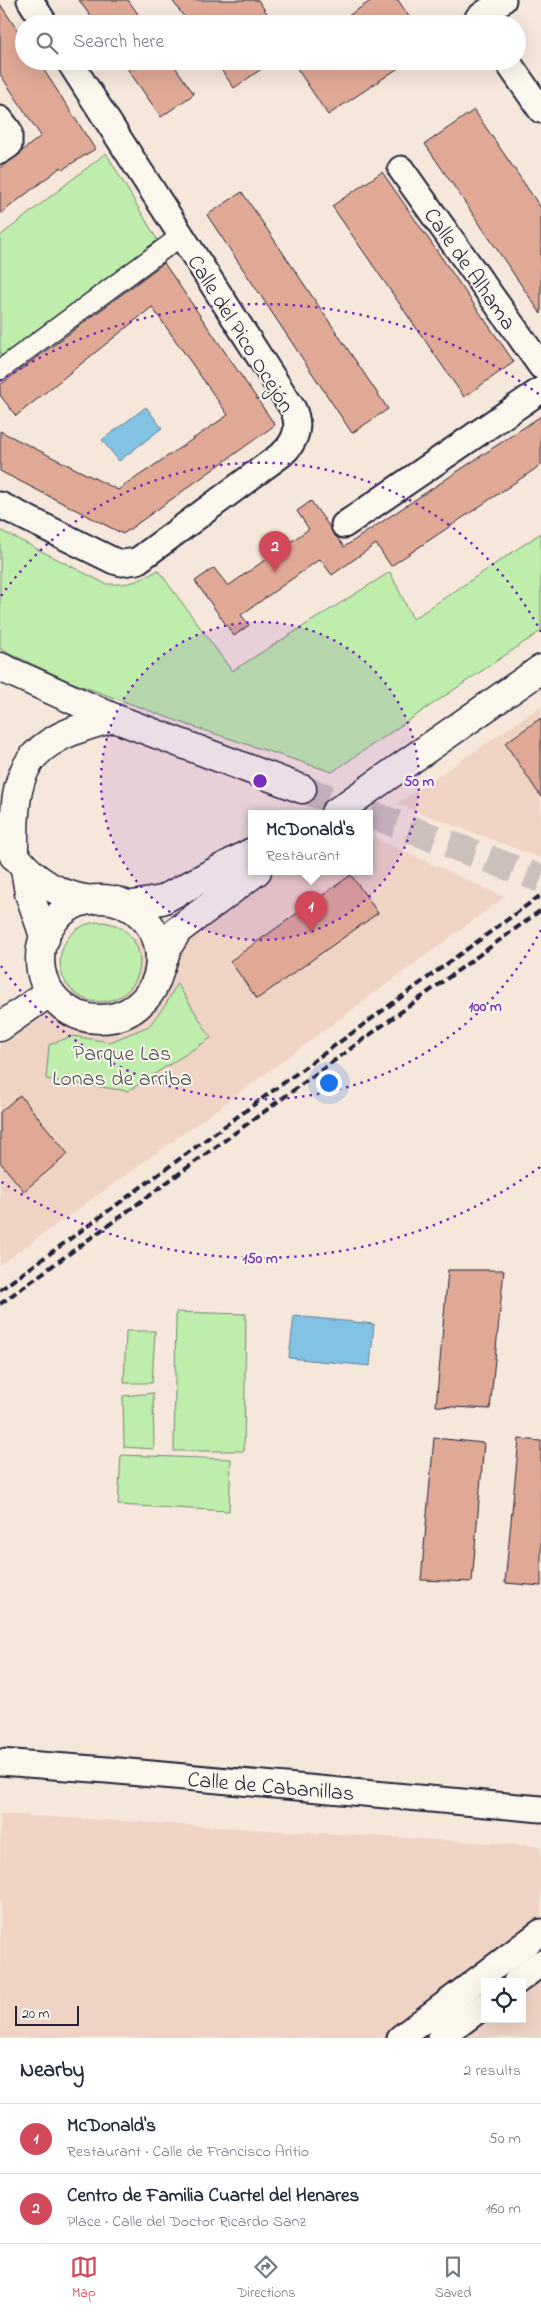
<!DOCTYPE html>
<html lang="en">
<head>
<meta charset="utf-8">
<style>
	body { margin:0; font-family:"Indie Flower",sans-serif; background:#f2f2f3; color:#1f2937 }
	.controls { position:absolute; right:15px; bottom:15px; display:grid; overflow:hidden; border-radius:0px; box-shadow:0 5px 20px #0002 }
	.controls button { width:45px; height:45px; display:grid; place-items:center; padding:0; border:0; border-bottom:1px solid #e0e1e3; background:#fff; color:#1f2937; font:25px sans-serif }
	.scale { position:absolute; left:15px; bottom:12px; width:64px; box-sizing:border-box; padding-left:5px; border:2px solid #22223b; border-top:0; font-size:14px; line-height:18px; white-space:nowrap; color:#22223b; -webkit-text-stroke:4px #fbf7ec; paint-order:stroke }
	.you { position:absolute; left:328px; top:1082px; width:18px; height:18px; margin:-12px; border:4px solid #fff; border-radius:50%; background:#1a73e8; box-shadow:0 0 0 8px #1a73e833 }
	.badge { display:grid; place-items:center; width:32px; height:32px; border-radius:50%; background:#d1495b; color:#fff; font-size:16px; font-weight:700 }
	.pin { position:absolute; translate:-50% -41px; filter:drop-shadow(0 1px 2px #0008) }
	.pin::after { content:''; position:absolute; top:26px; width:18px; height:15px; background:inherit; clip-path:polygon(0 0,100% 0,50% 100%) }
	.popup { position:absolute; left:248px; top:810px; width:125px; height:65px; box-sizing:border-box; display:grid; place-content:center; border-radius:0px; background:#fff; filter:drop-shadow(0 1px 4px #0005); font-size:16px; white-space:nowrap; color:#747a83 }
	.popup b { font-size:19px; color:#1f2937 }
	.popup::after { content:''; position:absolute; left:50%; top:100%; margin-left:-10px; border:10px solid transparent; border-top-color:#fff }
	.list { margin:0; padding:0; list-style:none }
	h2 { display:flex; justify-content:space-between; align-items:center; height:65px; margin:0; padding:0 20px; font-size:21px }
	h2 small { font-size:16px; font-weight:400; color:#747a83 }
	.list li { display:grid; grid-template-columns:32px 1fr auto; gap:15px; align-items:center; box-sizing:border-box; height:70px; padding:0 20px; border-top:1px solid #e0e1e3 }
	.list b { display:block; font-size:19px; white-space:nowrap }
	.list p { margin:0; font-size:16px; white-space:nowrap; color:#747a83 }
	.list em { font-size:16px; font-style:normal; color:#747a83 }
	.icon { flex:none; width:28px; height:28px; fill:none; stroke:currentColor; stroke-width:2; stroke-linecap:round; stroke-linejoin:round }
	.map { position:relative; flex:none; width:541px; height:2038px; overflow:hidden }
	.search { position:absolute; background:#fff; box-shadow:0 5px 20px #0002; left:15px; right:15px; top:15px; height:55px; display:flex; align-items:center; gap:12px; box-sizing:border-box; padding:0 18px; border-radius:28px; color:#747a83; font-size:19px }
	.sheet { height:205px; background:#fff }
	nav { display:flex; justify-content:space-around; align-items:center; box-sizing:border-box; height:70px; border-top:1px solid #e0e1e3; background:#fff; font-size:14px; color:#747a83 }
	nav a { display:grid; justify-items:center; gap:2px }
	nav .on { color:#d1495b }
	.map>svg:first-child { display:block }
	.built { fill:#efd4c6; fill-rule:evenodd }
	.green { fill:#bfedab; stroke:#708873 }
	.water { fill:#82c2e2; stroke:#5c829f }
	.building { fill:#e0a996; stroke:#22223b }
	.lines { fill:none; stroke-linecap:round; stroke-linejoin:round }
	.secondary-tunnel { stroke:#ccc0bb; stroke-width:28; stroke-dasharray:28 14; stroke-linecap:butt }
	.pedestrian-casing { stroke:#22223b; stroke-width:22 }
	.minor-casing { stroke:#22223b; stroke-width:29 }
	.tertiary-casing { stroke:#22223b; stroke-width:31 }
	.secondary-casing { stroke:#22223b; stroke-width:31 }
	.pedestrian { stroke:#fbf7ec; stroke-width:19 }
	.minor { stroke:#fbf7ec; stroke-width:25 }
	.tertiary { stroke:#fbf7ec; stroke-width:28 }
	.secondary { stroke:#fbf7ec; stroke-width:28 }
	.rail { stroke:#22223b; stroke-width:4; stroke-dasharray:8 4; stroke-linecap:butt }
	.ring { fill:none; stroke:#7b2cbf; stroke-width:2.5; stroke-dasharray:2.5 5 }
	.labels { text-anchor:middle; stroke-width:4; stroke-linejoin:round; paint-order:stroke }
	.street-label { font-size:22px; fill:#22223b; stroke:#fbf7ec }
	.park-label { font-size:22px; fill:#495557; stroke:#fbf7ec }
	.centre { fill:#7b2cbf; stroke:#fbf7ec; stroke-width:2.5 }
	.ring-label { font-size:15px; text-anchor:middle; font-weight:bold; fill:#7b2cbf; stroke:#fbf7ec; stroke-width:4; stroke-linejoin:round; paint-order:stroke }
</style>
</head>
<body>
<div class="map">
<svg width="541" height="2038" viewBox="0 0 541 2038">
	<rect width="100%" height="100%" fill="#f6e7db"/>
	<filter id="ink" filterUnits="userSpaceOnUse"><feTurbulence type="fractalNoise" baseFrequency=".02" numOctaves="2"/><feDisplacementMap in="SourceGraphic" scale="10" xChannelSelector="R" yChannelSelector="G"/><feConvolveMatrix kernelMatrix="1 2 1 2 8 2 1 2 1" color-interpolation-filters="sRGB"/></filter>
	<g filter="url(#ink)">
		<g class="built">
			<path d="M541,706V858L397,804Z"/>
			<path d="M370,836L505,897L219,1108L0,1265V1027L50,992L252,863V871H370Z"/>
			<path d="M0,1814L541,1846V2038H0ZM485,1982H522V2019H485Z"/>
		</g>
		<g class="green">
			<path d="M106,153L158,241L0,359V236Z"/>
			<path d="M0,530L106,584C130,585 138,582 158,570L232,671L390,572L413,619L541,533V631L332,772L191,726L71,682L0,649Z"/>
			<circle cx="100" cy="962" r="40"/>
			<path d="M177,983L211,1038L128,1091L46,1079L49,1045L72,1036L110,1042L149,1026L166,1004Z"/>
			<path d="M176,1312L246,1314L244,1451H174Z"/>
			<path d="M126,1331H155L152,1383H124Z"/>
			<path d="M153,1393L154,1449L124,1447L123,1396Z"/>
			<path d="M121,1455L231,1459L229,1511L118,1505Z"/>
		</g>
		<g class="water">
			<path d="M146,407L162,428L119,461L102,440Z"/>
			<path d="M294,1316L374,1324L370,1366L289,1358Z"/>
		</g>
		<g class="building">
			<path d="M79,0H128L145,24H96Z"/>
			<path d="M172,0H258L274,24H189Z"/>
			<path d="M372,0H398L414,24H336Z"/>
			<path d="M0,4L24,40V61H38L95,149L63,169L61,167L0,214V168L41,136L0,74Z"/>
			<path d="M122,61H171L194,94L161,117Z"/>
			<path d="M215,61H273L234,88Z"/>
			<path d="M292,61H409L328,115Z"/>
			<path d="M474,110L541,208V314L425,144Z"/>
			<path d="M382,172L514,362L464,397L332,206Z"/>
			<path d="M242,192L388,409L352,433L207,215Z"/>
			<path d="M164,263L275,425L123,534L0,471V431L118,490L228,415L152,307L16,416L0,395V385Z"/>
			<path d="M541,416V465L391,566L376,544L332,575L320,559L241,615L249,625L234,636L195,581L214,568L228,586L309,529L297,511L311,501L344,547Z"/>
			<path d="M541,718V797L505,743Z"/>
			<path d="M351,875L378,913L257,999L230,961Z"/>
			<path d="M20,1095L68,1154L24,1191L0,1162V1112Z"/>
			<path d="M448,1270H504L490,1409L436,1406Z"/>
			<path d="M434,1438L484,1443L472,1582L421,1580Z"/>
			<path d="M519,1439L541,1441V1586L505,1583Z"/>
		</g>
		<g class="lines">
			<g class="secondary-tunnel">
				<path d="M302,789L366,812"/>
				<path d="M370,814L541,879"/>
			</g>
			<g class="pedestrian-casing">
				<path id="pedestrian" d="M0,370L181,236"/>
			</g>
			<g class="minor-casing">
				<g id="minor">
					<path d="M30,0L45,24"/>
					<path d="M478,18L503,0"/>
					<path d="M507,61L541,110"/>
					<path d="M0,119L9,131V145L0,151"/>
					<path d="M401,169L541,366"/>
					<path d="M0,505L114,561L122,563L137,561L282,454C296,442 301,426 293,409L69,61"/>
					<path d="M344,525L541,390"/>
					<path d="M0,1762L107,1770L541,1809"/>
					<path d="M516,1982L541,1963"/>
					<path d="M400,2038L541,1932"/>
					<path d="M440,2038L485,2005"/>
				</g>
			</g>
			<g class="tertiary-casing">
				<g id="tertiary">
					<path d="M0,835C24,871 47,894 91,900"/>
					<path d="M25,869L29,893L45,939"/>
				</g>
			</g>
			<g class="secondary-casing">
				<g id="secondary">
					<path d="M0,667L114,718L302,789"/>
					<path d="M335,813L541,669"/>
					<path d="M14,856C13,765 23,742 114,718"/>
					<circle cx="100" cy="959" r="60"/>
					<path d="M127,906L162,900L252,852"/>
					<path d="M160,969L168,946L178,930L257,871"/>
					<path d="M0,1027L50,992"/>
				</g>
			</g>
			<use href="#pedestrian" class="pedestrian"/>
			<use href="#minor" class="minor"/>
			<use href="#tertiary" class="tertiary"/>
			<use href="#secondary" class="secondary"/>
			<g class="rail">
				<path d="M0,1290L541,895"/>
				<path d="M0,1304L541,910"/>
			</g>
		</g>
	</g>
	<circle cx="260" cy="781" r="159" fill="#7b2cbf" fill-opacity=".12"/>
	<g class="ring">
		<circle cx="260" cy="781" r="159"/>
		<path d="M541 930A318 318 0 0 1 1 966M1 596A318 318 0 0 1 541 632"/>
		<path d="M540 1167A477 477 0 0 1 0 1181M0 381A477 477 0 0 1 540 395"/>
	</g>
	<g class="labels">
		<g class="street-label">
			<text transform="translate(471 268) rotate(55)" y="8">Calle de Alhama</text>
			<text transform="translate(242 333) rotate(58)" y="8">Calle del Pico Ocejón</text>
			<text transform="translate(271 1785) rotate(5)" y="8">Calle de Cabanillas</text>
		</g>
		<g class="park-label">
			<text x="122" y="1060">Parque Las<tspan x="122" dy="25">Lonas de arriba</tspan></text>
		</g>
	</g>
	<circle cx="260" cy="781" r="8" class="centre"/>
	<g class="ring-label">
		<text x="419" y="786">50 m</text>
		<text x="485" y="1011">100 m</text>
		<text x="260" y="1263">150 m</text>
	</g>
</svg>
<div class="controls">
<button><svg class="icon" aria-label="locate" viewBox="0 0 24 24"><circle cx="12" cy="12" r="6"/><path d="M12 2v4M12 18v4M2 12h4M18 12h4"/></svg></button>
</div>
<div class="scale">20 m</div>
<div class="you"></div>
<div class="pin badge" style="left:311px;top:932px">1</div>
<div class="popup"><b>McDonald's</b>Restaurant</div>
<div class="pin badge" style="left:275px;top:572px">2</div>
<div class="search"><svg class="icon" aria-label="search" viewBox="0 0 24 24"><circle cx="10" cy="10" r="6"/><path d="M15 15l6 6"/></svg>Search here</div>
</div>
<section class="sheet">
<h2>Nearby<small>2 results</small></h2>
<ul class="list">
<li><span class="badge">1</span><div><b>McDonald's</b><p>Restaurant · Calle de Francisco Aritio</p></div><em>50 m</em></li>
<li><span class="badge">2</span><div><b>Centro de Familia Cuartel del Henares</b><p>Place · Calle del Doctor Ricardo Sanz</p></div><em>160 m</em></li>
</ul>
</section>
<nav>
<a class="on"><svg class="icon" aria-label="map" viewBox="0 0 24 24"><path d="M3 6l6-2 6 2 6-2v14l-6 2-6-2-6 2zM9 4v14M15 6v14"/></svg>Map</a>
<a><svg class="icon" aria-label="directions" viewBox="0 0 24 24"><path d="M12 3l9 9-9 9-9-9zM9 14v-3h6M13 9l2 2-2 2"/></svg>Directions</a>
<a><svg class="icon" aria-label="saved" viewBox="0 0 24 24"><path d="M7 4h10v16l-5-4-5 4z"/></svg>Saved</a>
</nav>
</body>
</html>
